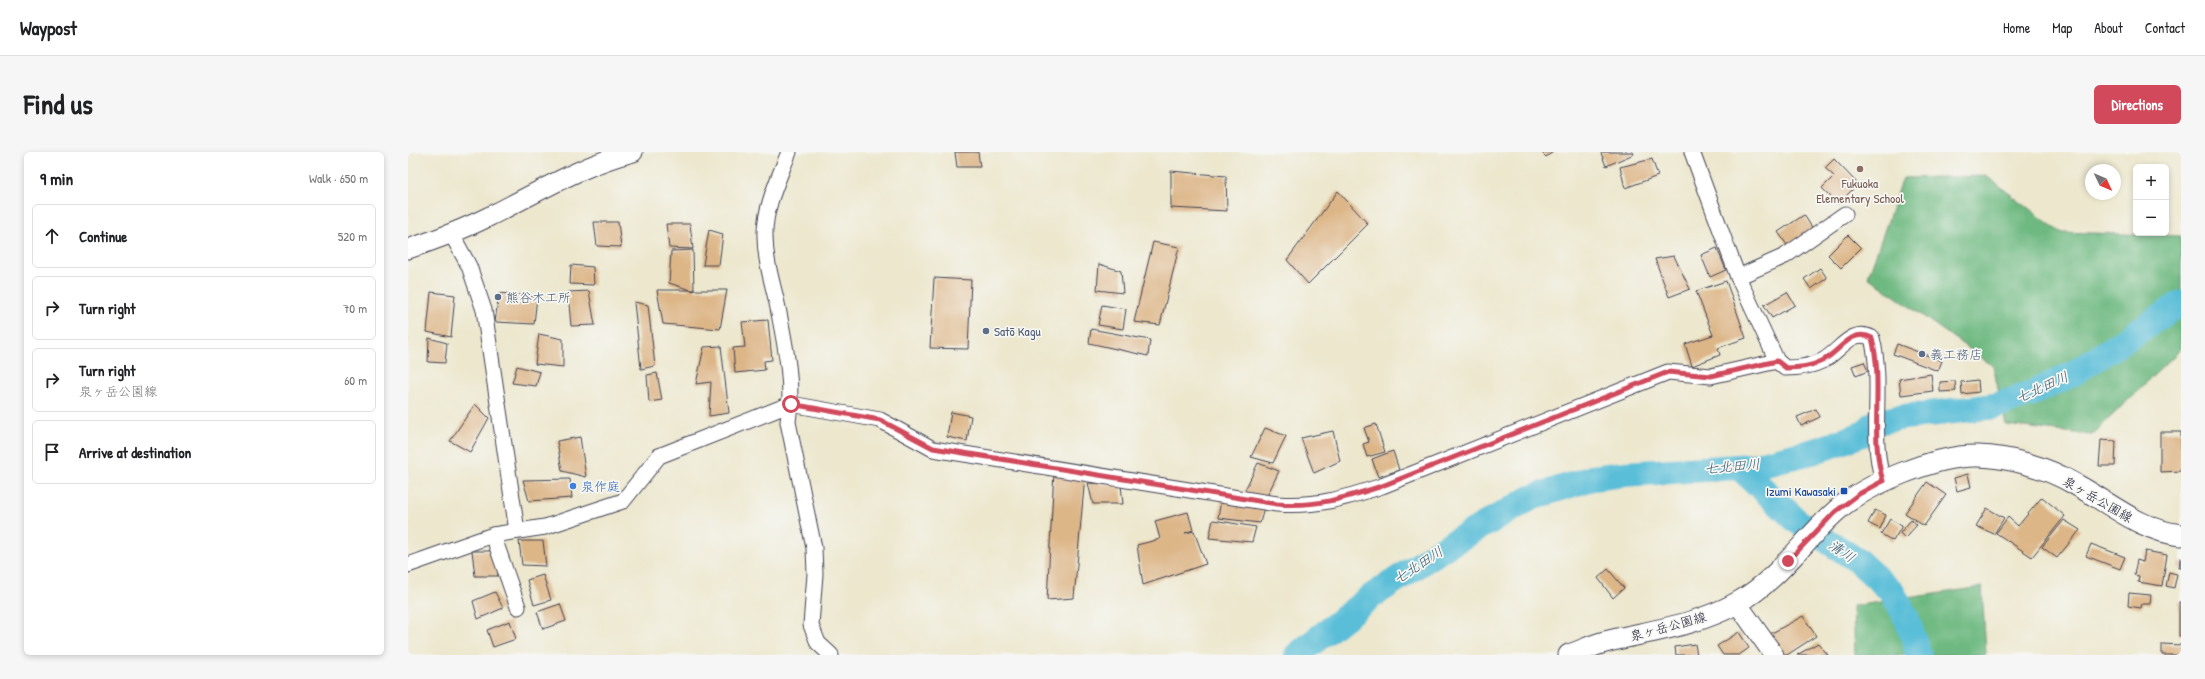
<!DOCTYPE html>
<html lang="en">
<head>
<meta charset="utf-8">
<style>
	body { margin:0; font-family:"Patrick Hand","Klee One",sans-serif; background:#f6f6f6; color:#202124 }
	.controls { position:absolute; right:12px; top:12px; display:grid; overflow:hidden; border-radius:6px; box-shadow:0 2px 6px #0003 }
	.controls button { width:36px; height:36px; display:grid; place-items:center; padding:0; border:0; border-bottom:1px solid #e0e0e0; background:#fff; color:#202124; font:20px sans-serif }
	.compass { position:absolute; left:1677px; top:12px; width:36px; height:36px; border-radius:50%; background:#fff; box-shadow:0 2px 6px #0003; rotate:134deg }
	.stop { position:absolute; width:12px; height:12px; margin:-9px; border:3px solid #d1495b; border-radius:50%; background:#fff }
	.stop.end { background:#d1495b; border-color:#fff; box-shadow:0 1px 4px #0008 }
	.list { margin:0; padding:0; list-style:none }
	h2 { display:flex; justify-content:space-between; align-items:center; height:52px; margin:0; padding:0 16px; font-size:17px }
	h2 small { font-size:13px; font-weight:400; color:#757577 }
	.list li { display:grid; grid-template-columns:26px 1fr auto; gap:12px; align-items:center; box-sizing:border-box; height:64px; margin:0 8px 8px; padding:0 8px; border:1px solid #e0e0e0; border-radius:6px }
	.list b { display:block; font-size:15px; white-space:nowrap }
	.list p { margin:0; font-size:13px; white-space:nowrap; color:#757577 }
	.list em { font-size:13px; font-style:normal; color:#757577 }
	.icon { flex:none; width:22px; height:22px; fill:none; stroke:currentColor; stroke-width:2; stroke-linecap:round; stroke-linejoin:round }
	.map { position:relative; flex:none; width:1773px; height:503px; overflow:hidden; border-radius:6px }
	header { display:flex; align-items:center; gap:24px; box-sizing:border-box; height:56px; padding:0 20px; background:#fff; border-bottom:1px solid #e0e0e0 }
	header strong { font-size:19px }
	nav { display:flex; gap:22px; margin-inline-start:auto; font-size:14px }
	.intro { display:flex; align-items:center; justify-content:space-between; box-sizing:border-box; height:96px; padding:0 24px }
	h1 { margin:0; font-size:28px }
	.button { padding:10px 18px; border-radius:6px; background:#d1495b; color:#fff; font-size:14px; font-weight:700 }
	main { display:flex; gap:24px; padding:0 24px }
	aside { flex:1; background:#fff; border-radius:6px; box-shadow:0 2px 6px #0003 }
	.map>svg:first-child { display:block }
	.forest { fill:#6eb981; stroke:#486e5e }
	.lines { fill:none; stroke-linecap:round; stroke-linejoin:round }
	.river { stroke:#5abed8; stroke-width:26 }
	.building { fill:#ddb688 }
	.minor-casing { stroke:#404051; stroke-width:17 }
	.tertiary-casing { stroke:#404051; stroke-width:21 }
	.secondary-casing { stroke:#404051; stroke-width:23 }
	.minor { stroke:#fff; stroke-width:15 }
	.tertiary { stroke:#fff; stroke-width:19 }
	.secondary { stroke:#fff; stroke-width:21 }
	.route { stroke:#d1495b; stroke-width:5 }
	.education-dot { fill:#8d6e63; stroke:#f6f6f2; stroke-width:1.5 }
	.service-dot { fill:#5c6f8a; stroke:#f6f6f2; stroke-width:1.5 }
	.shop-dot { fill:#3f7fe0; stroke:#f6f6f2; stroke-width:1.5 }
	.transit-dot { fill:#1a4fb4; stroke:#f6f6f2; stroke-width:1.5 }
	.labels { text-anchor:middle; stroke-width:3.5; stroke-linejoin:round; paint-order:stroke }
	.education-label { font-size:13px; fill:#785e54; stroke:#f6f6f2 }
	.service-label { font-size:13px; fill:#4e5e75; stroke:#f6f6f2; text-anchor:start }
	.shop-label { font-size:13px; fill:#366cbe; stroke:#f6f6f2; text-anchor:start }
	.transit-label { font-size:13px; fill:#164399; stroke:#f6f6f2; text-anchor:end }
	.street-label { font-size:13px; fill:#22223b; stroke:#f6f6f2 }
	.water-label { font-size:14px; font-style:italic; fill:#365972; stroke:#f6f6f2 }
</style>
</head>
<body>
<header>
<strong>Waypost</strong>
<nav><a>Home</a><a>Map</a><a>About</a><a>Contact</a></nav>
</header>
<div class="intro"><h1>Find us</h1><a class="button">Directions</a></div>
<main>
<aside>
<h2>9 min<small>Walk · 650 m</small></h2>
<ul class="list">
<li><svg class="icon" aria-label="ahead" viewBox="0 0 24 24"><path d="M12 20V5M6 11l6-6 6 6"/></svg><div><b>Continue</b></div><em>520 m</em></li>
<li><svg class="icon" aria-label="right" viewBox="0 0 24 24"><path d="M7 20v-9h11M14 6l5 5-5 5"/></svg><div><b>Turn right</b></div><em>70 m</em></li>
<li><svg class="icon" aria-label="right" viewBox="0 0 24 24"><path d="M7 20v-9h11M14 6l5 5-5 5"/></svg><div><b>Turn right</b><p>泉ヶ岳公園線</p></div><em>60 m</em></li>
<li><svg class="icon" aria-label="arrive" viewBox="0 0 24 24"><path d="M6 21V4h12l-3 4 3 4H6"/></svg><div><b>Arrive at destination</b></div></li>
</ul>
</aside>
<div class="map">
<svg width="1773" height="503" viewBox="0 0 1773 503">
	<rect width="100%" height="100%" fill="#f6f6f2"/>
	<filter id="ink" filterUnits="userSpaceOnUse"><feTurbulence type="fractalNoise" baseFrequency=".025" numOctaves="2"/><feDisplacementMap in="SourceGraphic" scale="8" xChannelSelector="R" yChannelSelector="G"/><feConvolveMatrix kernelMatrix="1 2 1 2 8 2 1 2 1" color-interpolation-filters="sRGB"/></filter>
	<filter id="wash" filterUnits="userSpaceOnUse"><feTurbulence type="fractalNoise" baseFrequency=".012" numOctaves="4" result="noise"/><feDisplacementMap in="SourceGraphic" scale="16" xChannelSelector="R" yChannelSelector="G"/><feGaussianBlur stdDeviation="0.9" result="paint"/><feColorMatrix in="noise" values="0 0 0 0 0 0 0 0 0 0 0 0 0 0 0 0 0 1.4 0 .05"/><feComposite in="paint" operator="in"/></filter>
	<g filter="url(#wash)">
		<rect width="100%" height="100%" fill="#ece7cd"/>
		<g class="forest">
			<path d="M1578,24L1652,80L1773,84V197L1684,283L1598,273L1585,214L1460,125L1495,26Z"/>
			<path d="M1574,435L1578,503H1447L1445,454Z"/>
		</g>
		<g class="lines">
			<g class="river">
				<path d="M1331,315L1389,369L1450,409L1484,440L1499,467L1511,503"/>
				<path d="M889,503L961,446L1039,394L1123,346L1184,326L1216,322L1345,314L1407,299L1455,282L1468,270L1496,265L1587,254L1625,241L1666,221L1773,151"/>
			</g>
		</g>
		<g id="blocks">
			<g class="building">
				<path d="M547,0H570L572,15H549Z"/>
				<path d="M1133,0H1145L1138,5Z"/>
				<path d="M1196,0H1225L1226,2L1198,14L1193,1Z"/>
				<path d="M1244,7L1250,24L1217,36L1212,15Z"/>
				<path d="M1426,7L1450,32L1430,52L1414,36L1426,24L1417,16Z"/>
				<path d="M763,19L818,24L819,59L763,56Z"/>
				<path d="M930,39L960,72L900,132L879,108Z"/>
				<path d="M1396,63L1405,77L1379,93L1370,80Z"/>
				<path d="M186,70H210L213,95L189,94Z"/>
				<path d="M258,72H282L285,97L261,96Z"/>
				<path d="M301,78L315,82L311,113H295Z"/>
				<path d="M1440,83L1453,96L1433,116L1420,103Z"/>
				<path d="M745,90L771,95L752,173L726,170Z"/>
				<path d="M1309,96L1318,118L1302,125L1293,103Z"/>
				<path d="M285,98L286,139L261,131L263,99Z"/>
				<path d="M1266,104L1282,137L1261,145L1247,107Z"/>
				<path d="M691,112L713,119L715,141L689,138Z"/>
				<path d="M163,113L185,115L186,133L162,132Z"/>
				<path d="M1412,116L1419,126L1403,137L1396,127Z"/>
				<path d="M526,126L563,128L560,197L522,196Z"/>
				<path d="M1318,129L1338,186L1310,196L1312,203L1284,214L1277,192L1305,183L1288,139Z"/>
				<path d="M249,138H319L312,177L255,172Z"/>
				<path d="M181,139L187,173L163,174L160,140Z"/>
				<path d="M23,140L47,143L43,185L19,180Z"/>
				<path d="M1379,140L1387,153L1364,166L1356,153Z"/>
				<path d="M91,141L129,145L126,172L87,170Z"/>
				<path d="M226,150L240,153L247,214L233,217Z"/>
				<path d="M694,153L718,157L715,177L690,173Z"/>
				<path d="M360,168L364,208L356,209L357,218L327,221L325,196L337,195L334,170Z"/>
				<path d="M683,177L742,188L740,204L681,191Z"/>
				<path d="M131,182L155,187V215L127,212Z"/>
				<path d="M21,186L39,191L37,211L20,210Z"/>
				<path d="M1489,192L1534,209L1530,219L1485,202Z"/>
				<path d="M313,194L321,261L301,264L303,230L288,232L296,195Z"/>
				<path d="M1456,210L1460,219L1448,224L1444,214Z"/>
				<path d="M109,214L132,220L128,234L104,231Z"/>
				<path d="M249,221L254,248L241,250L239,223Z"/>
				<path d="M1523,222L1525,239L1493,243L1491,227Z"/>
				<path d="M1570,228L1571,240L1554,242L1553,230Z"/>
				<path d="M1547,229L1548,239L1532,240V230Z"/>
				<path d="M67,252L81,266L62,300L42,289Z"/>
				<path d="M1408,257L1412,265L1393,274L1389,265Z"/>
				<path d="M543,260L563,264L559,289L539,285Z"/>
				<path d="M968,272L977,300L959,305L955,292L961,290L956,276Z"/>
				<path d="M857,276L878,284L865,311L843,305Z"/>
				<path d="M925,279L932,309L906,321L893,286Z"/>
				<path d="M1752,280H1773V319L1752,320Z"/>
				<path d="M172,285L178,325L154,319L149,289Z"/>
				<path d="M1693,288L1708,289L1707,314H1691Z"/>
				<path d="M985,299L991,318L970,325L964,307Z"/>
				<path d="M850,311L871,319L858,346L836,340Z"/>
				<path d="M646,319L677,324L666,446L639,448Z"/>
				<path d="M1560,322L1563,335L1549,339L1546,326Z"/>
				<path d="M162,327L164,346L121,349L115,328Z"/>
				<path d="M1519,330L1538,343L1516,374L1497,361Z"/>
				<path d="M680,331L713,333L715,352H685Z"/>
				<path d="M1634,345L1657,364L1624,405L1588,381L1600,365L1610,374Z"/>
				<path d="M813,348L856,355L852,371L810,366Z"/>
				<path d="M1579,356L1596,366L1586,382L1568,374Z"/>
				<path d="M1467,358L1478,363L1472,377L1460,371Z"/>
				<path d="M780,360L785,378L777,381L786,379L798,412L735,433L729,393L752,387L747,369Z"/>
				<path d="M1482,367L1494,374L1485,389L1473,382Z"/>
				<path d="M805,368L848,375L844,390L801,386Z"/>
				<path d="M1503,368L1509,373L1497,386L1492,381Z"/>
				<path d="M1656,368L1672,378L1649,406L1634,395Z"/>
				<path d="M111,389H135L138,414L114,413Z"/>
				<path d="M1683,392L1717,405L1712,417L1678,404Z"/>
				<path d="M64,399H87L90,424H67Z"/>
				<path d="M1737,399L1759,403L1754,434L1730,430L1731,424L1726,423L1729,408L1735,410Z"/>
				<path d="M1772,406H1773V416H1771Z"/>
				<path d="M1200,417L1216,436L1205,446L1190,426Z"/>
				<path d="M1761,420L1769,422L1766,436L1758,434Z"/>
				<path d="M135,423L143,448L126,453L119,428Z"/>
				<path d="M87,440L95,456L70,467L65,449Z"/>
				<path d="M1721,441L1743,443L1742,452H1734L1733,456L1720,454Z"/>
				<rect x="1771" y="450" width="2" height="34"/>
				<path d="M152,452L158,469L135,477L129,460Z"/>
				<path d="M1395,464L1408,484L1379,503H1374L1362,482Z"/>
				<path d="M102,469L108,487L85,495L79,478Z"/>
				<path d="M1331,480L1341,496L1331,503H1315L1309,494Z"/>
				<path d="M1410,491L1420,503H1389Z"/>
				<path d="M1287,492L1289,503H1268L1267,495Z"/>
				<path d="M1754,492L1773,493V503H1754Z"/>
			</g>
		</g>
	</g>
	<g filter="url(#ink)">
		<use href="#blocks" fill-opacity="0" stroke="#404051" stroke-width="1"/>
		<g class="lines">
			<g class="minor-casing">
				<g id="minor">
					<path d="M381,0C371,26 356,56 357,84C357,109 365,132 370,156C377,193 386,232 380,270L406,396L407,422L403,473L410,491L423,503"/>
					<path d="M1284,0L1330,125L1369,209L1377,216C1389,216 1404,214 1414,209C1432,200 1443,175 1464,186C1476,233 1461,283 1475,329"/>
					<path d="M43,81L61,114L76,158L109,379"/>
					<path d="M1330,125L1377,104L1437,62"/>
					<path d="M85,383L110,455"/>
					<path d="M0,413L85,383L137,375L215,349L251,304L383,252L472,268L525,297L869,352C909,355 937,346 974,334L1260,220L1303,224L1369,209"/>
				</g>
			</g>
			<g class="tertiary-casing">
				<g id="tertiary">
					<path d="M0,97C27,88 54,78 80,65C127,42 173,13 225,0"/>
					<path d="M1329,451L1366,503"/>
				</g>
			</g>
			<g class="secondary-casing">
				<path id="secondary" d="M1161,503C1173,499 1185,493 1197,490C1241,479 1288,474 1329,451C1369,429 1394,390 1427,360C1457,332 1529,303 1570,304C1602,305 1637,315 1665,331C1701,350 1731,378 1773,383"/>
			</g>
			<use href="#minor" class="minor"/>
			<use href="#tertiary" class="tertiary"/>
			<use href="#secondary" class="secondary"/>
		</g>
	</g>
	<g class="lines" filter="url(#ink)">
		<path class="route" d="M383,252L472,268L525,296L869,352C909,355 937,346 974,334L1260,220L1303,224L1369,209L1378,216C1389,216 1404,214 1414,209C1432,200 1443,175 1464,186C1476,233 1461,283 1475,329L1451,342L1427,360L1380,409"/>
	</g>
	<circle class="education-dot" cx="1452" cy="17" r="4"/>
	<g class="service-dot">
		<circle cx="90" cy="145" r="4"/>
		<circle cx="578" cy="179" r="4"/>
		<circle cx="1514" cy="202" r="4"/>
	</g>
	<circle class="shop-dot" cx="165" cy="334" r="4"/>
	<rect class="transit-dot" x="1432" y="335" width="8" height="8" rx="2"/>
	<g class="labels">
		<g class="education-label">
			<text x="1452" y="36">Fukuoka<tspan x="1452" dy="15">Elementary School</tspan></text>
		</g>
		<g class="service-label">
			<text x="98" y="150">熊谷木工所</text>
			<text x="586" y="184">Satō Kagu</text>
			<text x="1522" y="207">義工務店</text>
		</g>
		<g class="shop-label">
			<text x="173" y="339">泉作庭</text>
		</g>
		<g class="transit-label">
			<text x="1428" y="344">Izumi Kawasaki</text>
		</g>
		<g class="street-label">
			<text transform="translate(1690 347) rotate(30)" y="5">泉ヶ岳公園線</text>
			<text transform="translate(1260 474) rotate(-15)" y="5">泉ヶ岳公園線</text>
		</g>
		<g class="water-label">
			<text transform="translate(1634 235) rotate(-24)" y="5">七北田川</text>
			<text transform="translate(1324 314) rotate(-5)" y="5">七北田川</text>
			<text transform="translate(1434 399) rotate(34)" y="5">清川</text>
			<text transform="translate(1010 413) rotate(-33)" y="5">七北田川</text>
		</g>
	</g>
</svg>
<div class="controls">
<button>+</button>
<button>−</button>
</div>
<svg class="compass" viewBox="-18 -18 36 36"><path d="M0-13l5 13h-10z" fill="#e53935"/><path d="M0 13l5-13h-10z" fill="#757577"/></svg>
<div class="stop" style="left:383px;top:252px"></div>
<div class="stop end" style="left:1380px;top:409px"></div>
</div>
</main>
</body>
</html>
